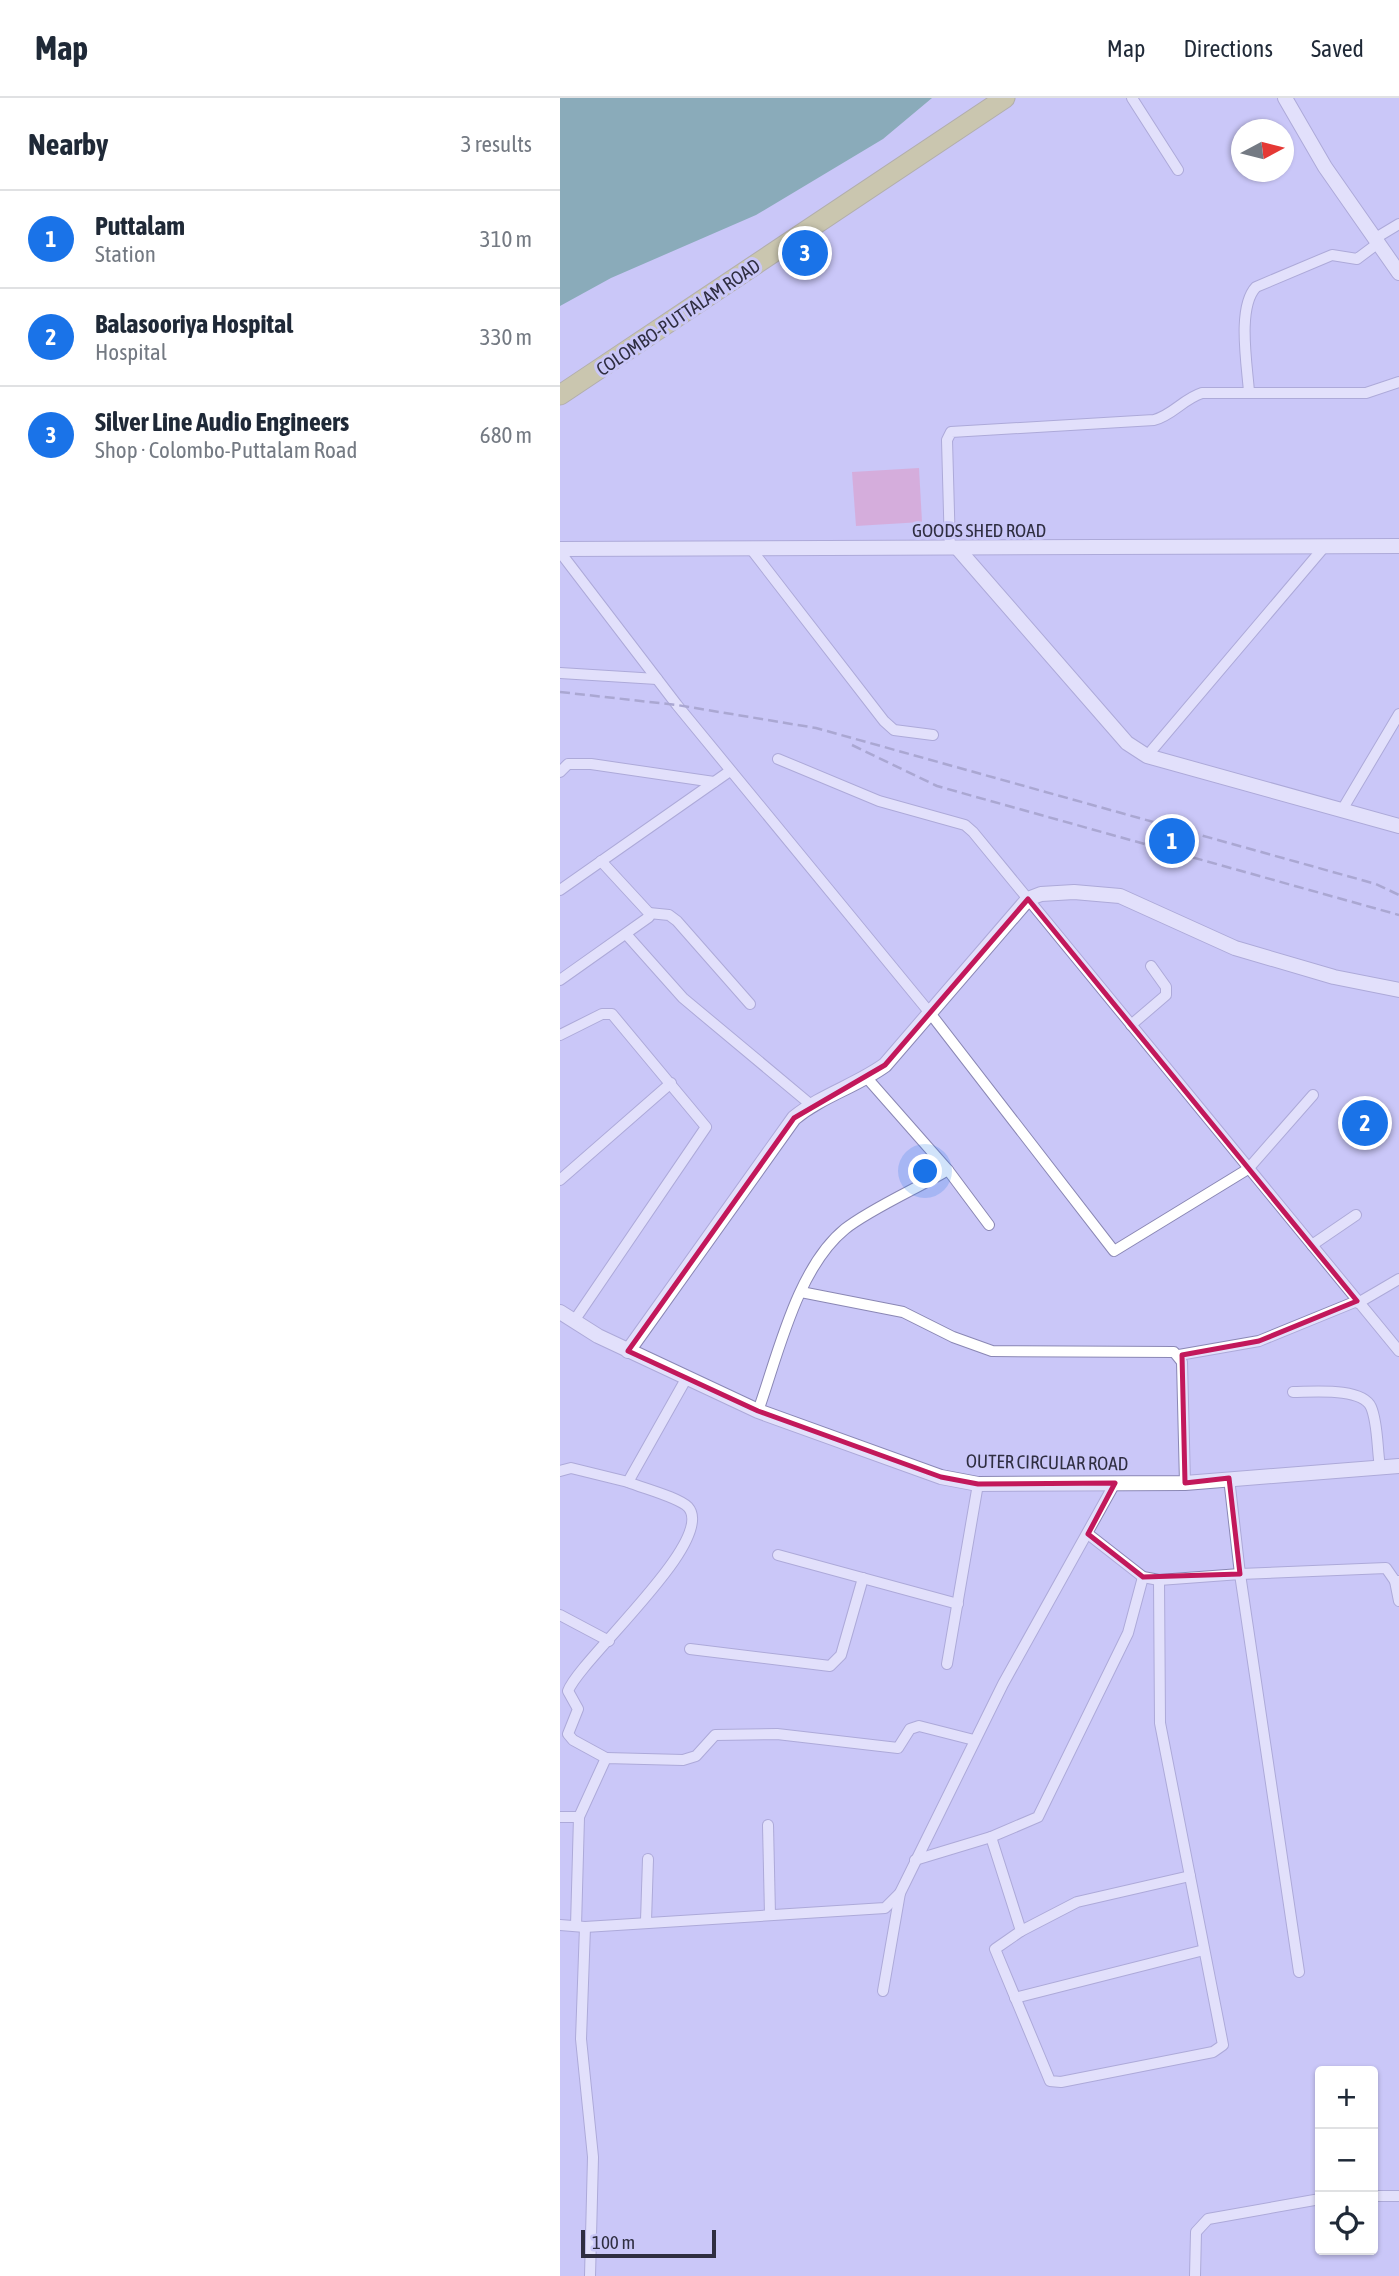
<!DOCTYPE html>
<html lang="en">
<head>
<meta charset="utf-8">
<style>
	body { margin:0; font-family:"Asap Condensed",sans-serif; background:#f2f2f3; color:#1f2937 }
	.controls { position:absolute; right:21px; bottom:21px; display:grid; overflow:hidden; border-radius:7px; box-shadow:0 2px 5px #0004 }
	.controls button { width:63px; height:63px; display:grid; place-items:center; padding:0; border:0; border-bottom:2px solid #e0e1e3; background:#fff; color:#1f2937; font:35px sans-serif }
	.compass { position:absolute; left:671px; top:21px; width:63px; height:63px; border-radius:50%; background:#fff; box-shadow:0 2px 5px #0004; rotate:83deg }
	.scale { position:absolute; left:21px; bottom:18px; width:135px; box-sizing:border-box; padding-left:7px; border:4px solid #2f2e41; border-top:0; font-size:19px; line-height:24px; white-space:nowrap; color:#2f2e41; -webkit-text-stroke:5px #cac7f8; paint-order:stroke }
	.you { position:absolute; left:366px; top:1074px; width:24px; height:24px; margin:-18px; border:5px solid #fff; border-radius:50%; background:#1a73e8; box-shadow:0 0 0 10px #1a73e833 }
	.badge { display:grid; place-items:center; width:46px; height:46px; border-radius:50%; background:#1a73e8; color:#fff; font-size:23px; font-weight:700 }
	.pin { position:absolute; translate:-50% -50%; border:4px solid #fff; box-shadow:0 2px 7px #0006 }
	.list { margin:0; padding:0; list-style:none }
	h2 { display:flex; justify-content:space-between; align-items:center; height:91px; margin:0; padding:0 28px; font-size:30px }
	h2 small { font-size:23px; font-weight:400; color:#747a83 }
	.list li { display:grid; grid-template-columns:46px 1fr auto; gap:21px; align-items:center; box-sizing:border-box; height:98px; padding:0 28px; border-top:2px solid #e0e1e3 }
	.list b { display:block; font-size:26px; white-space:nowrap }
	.list p { margin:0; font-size:23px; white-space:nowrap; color:#747a83 }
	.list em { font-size:23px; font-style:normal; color:#747a83 }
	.icon { flex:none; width:38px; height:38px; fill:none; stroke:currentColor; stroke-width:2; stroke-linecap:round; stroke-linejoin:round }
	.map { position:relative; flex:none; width:839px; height:2178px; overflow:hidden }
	header { display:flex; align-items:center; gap:42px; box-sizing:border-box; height:98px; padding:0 35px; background:#fff; border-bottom:2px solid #e0e1e3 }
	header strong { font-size:33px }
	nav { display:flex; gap:38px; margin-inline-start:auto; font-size:24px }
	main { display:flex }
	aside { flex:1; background:#fff }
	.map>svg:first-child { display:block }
	.green { fill:#e28fbb }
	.water { fill:#3c8b6f }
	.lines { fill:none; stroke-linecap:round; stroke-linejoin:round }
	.street-casing { stroke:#8a87b4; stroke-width:12 }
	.secondary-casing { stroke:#8a87b4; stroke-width:16 }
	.highway-casing { stroke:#949150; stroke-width:21 }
	.street { stroke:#fff; stroke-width:10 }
	.secondary { stroke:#fff; stroke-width:14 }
	.highway { stroke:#cac658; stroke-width:19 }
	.rail { stroke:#8482a5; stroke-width:2.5; stroke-dasharray:10 5; stroke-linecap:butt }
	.marked { fill:none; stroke:#c2185b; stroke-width:5; stroke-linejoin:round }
	.labels { text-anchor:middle; stroke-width:6; stroke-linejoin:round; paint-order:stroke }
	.street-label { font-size:19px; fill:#2f2e41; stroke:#cac7f8 }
</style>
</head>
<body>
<header>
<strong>Map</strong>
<nav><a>Map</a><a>Directions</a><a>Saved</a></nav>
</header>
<main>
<aside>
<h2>Nearby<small>3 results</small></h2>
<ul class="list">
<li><span class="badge">1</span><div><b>Puttalam</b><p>Station</p></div><em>310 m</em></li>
<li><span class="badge">2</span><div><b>Balasooriya Hospital</b><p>Hospital</p></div><em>330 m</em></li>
<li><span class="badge">3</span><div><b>Silver Line Audio Engineers</b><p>Shop · Colombo-Puttalam Road</p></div><em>680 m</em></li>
</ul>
</aside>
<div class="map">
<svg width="839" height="2178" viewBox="0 0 839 2178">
	<rect width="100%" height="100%" fill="#cac7f8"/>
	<path class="green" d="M359,370L362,424L296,428L292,374Z"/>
	<path class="water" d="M0,0H372L323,41L196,117L51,180L0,208Z"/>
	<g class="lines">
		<g class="street-casing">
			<g id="street">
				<path d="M572,0L618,72"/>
				<path d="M814,141L839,126"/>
				<path d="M689,294C687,266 677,209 696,189L772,157L797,161L817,146"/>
				<path d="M191,451L324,623L334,632L373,637"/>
				<path d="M390,451L387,342L391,334L594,322C613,317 623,301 642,295H806L839,284"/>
				<path d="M0,454L117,607L370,915L554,1153L688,1071L753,997"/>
				<path d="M0,575L97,581"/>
				<path d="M587,658L765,448"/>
				<path d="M218,661L319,703L405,727L413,734L839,1253"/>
				<path d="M0,674L8,666H31L154,684"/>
				<path d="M782,712L839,616"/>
				<path d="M0,792L170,673"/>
				<path d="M89,815L109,817L117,823L190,906"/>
				<path d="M66,836L123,900L250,1006"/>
				<path d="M0,882L89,819V815L41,763"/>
				<path d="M571,927L606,897V889L591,868"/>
				<path d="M0,937L42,916H52L146,1029L14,1223"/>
				<path d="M388,1072L429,1127"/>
				<path d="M0,1082L111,985"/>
				<path d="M752,1147L796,1117"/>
				<path d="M241,1194L343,1214L393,1239L432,1253L614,1254L622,1264L625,1385"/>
				<path d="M798,1205L839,1181"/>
				<path d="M619,1257L699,1243L797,1203"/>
				<path d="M733,1294C752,1294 802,1289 811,1309C818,1325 817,1351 820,1369"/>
				<path d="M198,1313C218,1257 237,1170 285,1131C310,1111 358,1090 388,1072L307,980"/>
				<path d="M0,1373L11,1370L68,1384"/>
				<path d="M669,1380L680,1476L826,1470L835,1483"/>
				<path d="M528,1436L583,1479L599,1482L680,1476L739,1874"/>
				<path d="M218,1457L398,1506"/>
				<path d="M839,1483H835L839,1503"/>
				<path d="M0,1517L49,1543"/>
				<path d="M130,1551L270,1568L281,1557L303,1480"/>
				<path d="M387,1566L418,1386"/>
				<path d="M46,1660L13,1642L8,1636L18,1611L8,1593C20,1561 158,1442 128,1409C118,1399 82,1390 68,1384L126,1281"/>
				<path d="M0,1719H19"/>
				<path d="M208,1727L210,1817"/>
				<path d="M431,1739L478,1719L568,1535L583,1479"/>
				<path d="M355,1762L431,1739L461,1833L435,1851L490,1983L501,1984L653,1954L663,1947L600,1625L599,1482"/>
				<path d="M86,1823L88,1761"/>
				<path d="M0,1827L25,1829L325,1810L340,1795L443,1586L555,1385"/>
				<path d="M16,1828L19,1719L46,1660L123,1662L136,1658L155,1637L217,1636L338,1650L350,1631L359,1628L414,1642"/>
				<path d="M25,1829L21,1941L33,2059L30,2178"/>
				<path d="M461,1833L517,1804L630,1778"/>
				<path d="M323,1893L340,1795"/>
				<path d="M455,1900L644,1852"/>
				<path d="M813,2098H839"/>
				<path d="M635,2178L636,2134L648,2121L760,2101"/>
			</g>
		</g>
		<g class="secondary-casing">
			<g id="secondary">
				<path d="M725,0L765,69L839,175"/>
				<path d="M0,451L839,448"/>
				<path d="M399,452L567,645L587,658L839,728"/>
				<path d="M0,1214L38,1238L198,1313L381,1379L418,1386L625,1385L839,1368"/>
				<path d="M68,1253L234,1020C262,997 296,988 325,967L468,801L481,796L514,794L560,798L675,850L774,879L839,892"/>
			</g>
		</g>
		<g class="highway-casing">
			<path id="highway" d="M0,297L445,0"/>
		</g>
		<use href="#street" class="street"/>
		<use href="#secondary" class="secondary"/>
		<use href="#highway" class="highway"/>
		<g class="rail">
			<path d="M0,594L117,607L256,630L816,786L839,797"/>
			<path d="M292,647L377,688L839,817"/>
		</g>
	</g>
	<path d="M0 0H839V2178H0ZM468,801L797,1203L699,1243L622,1257L625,1385L669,1380L680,1476L583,1479L528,1436L555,1385L418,1386L381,1379L198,1313L68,1253L234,1020L325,967Z" fill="#cac7f8" fill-opacity=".55" fill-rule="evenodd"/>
	<path class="marked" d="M468,801L797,1203L699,1243L622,1257L625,1385L669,1380L680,1476L583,1479L528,1436L555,1385L418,1386L381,1379L198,1313L68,1253L234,1020L325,967Z"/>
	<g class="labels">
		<g class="street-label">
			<text transform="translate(118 219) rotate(-34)" y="7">COLOMBO-PUTTALAM ROAD</text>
			<text x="419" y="439">GOODS SHED ROAD</text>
			<text transform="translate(487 1364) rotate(1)" y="7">OUTER CIRCULAR ROAD</text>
		</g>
	</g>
</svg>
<div class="controls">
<button>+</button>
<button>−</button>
<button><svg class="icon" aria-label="locate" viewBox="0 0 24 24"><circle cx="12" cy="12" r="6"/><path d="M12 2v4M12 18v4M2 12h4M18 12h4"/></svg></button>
</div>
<svg class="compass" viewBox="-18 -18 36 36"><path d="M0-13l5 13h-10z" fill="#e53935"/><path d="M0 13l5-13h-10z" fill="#747a83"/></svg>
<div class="scale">100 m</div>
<div class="you"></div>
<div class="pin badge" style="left:612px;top:743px">1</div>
<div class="pin badge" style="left:805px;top:1025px">2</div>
<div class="pin badge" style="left:245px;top:155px">3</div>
</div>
</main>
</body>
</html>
